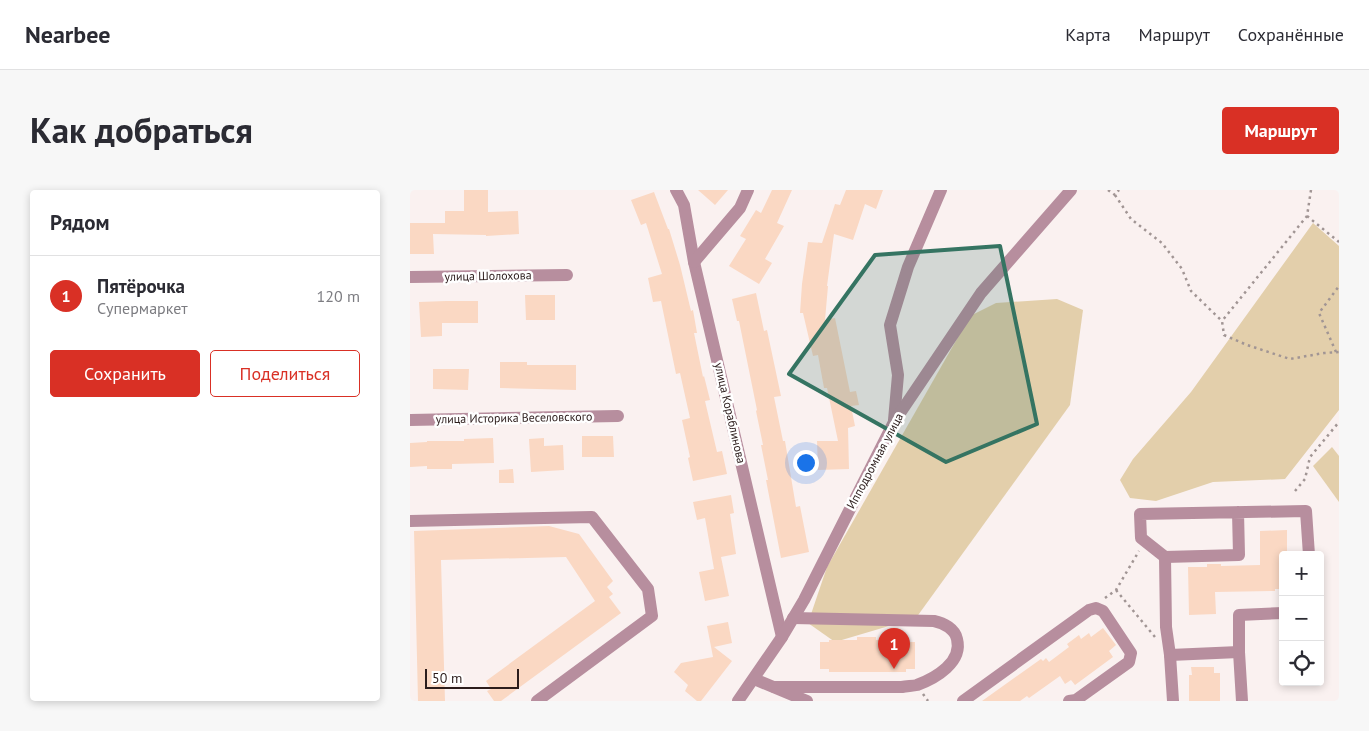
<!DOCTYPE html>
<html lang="ru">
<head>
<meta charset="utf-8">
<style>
	body { margin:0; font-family:"PT Sans",sans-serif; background:#f7f7f7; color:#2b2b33 }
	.controls { position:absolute; right:15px; bottom:15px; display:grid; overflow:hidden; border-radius:5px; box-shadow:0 2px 8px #0003 }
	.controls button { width:45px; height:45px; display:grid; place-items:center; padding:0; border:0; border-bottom:1px solid #e1e1e2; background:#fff; color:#2b2b33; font:25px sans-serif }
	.scale { position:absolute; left:15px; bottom:12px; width:94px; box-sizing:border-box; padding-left:5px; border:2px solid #2b1c1b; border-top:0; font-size:14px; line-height:18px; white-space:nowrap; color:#2b1c1b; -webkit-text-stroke:4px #fff; paint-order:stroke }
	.you { position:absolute; left:395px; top:272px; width:18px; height:18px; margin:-12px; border:4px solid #fff; border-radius:50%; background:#1a73e8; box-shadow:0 0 0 8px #1a73e833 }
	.badge { display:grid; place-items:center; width:32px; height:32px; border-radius:50%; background:#d93025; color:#fff; font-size:16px; font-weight:700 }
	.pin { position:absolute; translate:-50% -41px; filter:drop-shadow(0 1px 2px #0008) }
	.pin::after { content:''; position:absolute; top:26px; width:18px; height:15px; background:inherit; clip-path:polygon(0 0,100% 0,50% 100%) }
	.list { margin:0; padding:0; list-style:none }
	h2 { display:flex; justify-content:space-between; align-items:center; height:65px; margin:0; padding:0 20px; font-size:21px }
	h2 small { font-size:16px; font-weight:400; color:#7c7c81 }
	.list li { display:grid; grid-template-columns:32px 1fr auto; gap:15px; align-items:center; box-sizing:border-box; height:80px; padding:0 20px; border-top:1px solid #e1e1e2 }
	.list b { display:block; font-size:19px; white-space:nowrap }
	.list p { margin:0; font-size:16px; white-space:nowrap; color:#7c7c81 }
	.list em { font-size:16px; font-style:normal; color:#7c7c81 }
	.actions { display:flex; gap:10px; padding:15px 20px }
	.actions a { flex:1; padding:11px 0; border:1px solid #d93025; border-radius:5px; text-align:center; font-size:18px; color:#d93025 }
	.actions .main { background:#d93025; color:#fff }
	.icon { flex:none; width:28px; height:28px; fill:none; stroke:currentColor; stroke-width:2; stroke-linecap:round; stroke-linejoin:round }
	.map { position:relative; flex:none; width:929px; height:511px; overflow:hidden; border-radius:5px }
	header { display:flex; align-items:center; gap:30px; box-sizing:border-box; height:70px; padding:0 25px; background:#fff; border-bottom:1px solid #e1e1e2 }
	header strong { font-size:24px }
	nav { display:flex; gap:28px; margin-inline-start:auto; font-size:18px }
	.intro { display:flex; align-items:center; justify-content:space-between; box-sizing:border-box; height:120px; padding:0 30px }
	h1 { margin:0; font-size:35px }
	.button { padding:12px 22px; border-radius:5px; background:#d93025; color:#fff; font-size:18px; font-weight:700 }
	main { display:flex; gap:30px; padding:0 30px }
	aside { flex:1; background:#fff; border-radius:5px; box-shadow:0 2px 8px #0003 }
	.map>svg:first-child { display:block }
	.green { fill:#e3cfab }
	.building { fill:#fad8c3 }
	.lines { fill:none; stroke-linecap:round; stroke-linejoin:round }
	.path { stroke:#a19594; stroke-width:2.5; stroke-dasharray:2.5 4; stroke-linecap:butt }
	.minor { stroke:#b78e9e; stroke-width:12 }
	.marked { fill:#357462; fill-opacity:0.2; stroke:#357462; stroke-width:4; stroke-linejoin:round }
	.labels { text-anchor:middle; stroke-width:5; stroke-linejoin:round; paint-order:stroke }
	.street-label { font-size:12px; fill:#2b1c1b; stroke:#fff }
</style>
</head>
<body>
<header>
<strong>Nearbee</strong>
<nav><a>Карта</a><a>Маршрут</a><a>Сохранённые</a></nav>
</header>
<div class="intro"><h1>Как добраться</h1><a class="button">Маршрут</a></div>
<main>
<aside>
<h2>Рядом<small></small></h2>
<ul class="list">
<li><span class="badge">1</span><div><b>Пятёрочка</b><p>Супермаркет</p></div><em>120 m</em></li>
</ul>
<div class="actions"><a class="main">Сохранить</a><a>Поделиться</a></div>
</aside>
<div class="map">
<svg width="929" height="511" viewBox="0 0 929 511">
	<rect width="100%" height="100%" fill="#faf1f0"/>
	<g class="green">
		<path d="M903,33L929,56V220L875,289L803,292L746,311L720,308L710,290L723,269L781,202Z"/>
		<path d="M647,109L673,120L660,215L506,428L425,452L398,433L417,377L560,126L586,113Z"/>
		<path d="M922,257L929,266V312L903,276Z"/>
	</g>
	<g class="building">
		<path d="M54,0H78V22L108,21L109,44L76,46V45L23,44L24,64H0V33H35V21H54Z"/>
		<path d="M288,0H318L305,15Z"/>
		<path d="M362,0H382L367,33L374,36L355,69L362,73L349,94L319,76L336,49L330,46L346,20L351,23Z"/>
		<path d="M436,0H473L466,19L455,14L443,50L424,44L417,96H418L415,130L425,128L440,202L446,201L449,215L441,216L445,236L438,238L439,279L408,280L407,251H428L417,198H414L408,165L403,166L393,123H390L392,94L398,52L412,53L425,14L430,15Z"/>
		<path d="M244,2L258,39H259L270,75L281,121L283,120L287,143H284L293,187L294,186L300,210L295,211L307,262L312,261L317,284L283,291L278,268L280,267L272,230L280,228L270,183L266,184L251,111L243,112L238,88L252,84L236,33L231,35L221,10Z"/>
		<path d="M346,103L354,141L357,140L371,206L364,207L373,251H375L386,317L390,316L399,362L371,368L356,290H358L351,255H353L346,221L347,220L329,131H327L322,109Z"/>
		<path d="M115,105H145V130H116Z"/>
		<path d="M36,111H68V133H32V146L11,147L9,112Z"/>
		<path d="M90,172H117V175H166V200L90,198Z"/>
		<path d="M23,179H59L58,200L23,199Z"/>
		<path d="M172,246H203L204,267H172Z"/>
		<path d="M83,248L84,273L42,274V279H17V276L0,277V253L17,252V251H54V249Z"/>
		<path d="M134,248V256L153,255L154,280L121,282L119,249Z"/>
		<path d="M103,279L104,293H89V280Z"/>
		<path d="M321,305L324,323L320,324L326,364L311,367L319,406L295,411L289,382L304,379L295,328L287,330L283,312Z"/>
		<path d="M139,336L169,344L203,391L197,397L203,404L199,407L211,423L91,511H84L77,501L81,499L76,491L185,411L156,367L31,370L35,511H8L4,341Z"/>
		<path d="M877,340V365H873V399H865V401L805,402L806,424L779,425L778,377H797V374H811V376L850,375V341Z"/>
		<path d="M318,432L322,453L304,457L322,471L291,511H287L275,501L278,495L264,482L271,473L303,467L297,436Z"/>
		<path d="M693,438L706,455L699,461L703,467L665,495L661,490L655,494L650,486L619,508L617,506L610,511H572L631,469L633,471L636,468L639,472L659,457L657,454L669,445L671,449L679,443L681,447Z"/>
		<path d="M447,447H466V450H494V452H505V479H496V482H419V479H410V452H419V450H447Z"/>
		<path d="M781,477H804V483H810V511H779V485H782Z"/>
	</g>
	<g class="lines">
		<g class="path">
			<path d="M698,0L705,5L709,0"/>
			<path d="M901,0L897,26L812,131L814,145L837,155L880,169L914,163L929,162"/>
			<path d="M705,5L721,29L752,53L772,79L781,101L812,131"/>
			<path d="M897,26L929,52"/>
			<path d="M926,162L909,123L929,96"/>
			<path d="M885,301L895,289L900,267L929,232"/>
			<path d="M706,400L745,447"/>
			<path d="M695,408L706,400L729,361"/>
			<path d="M513,504L518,511"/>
		</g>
		<g class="minor">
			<path d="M266,0L274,15L284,72L372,447"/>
			<path d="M284,72L330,18L338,0"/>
			<path d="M0,87L157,85"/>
			<path d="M0,230L208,226"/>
			<path d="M484,230L488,185L480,135L498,77L531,0"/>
			<path d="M828,322L829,365L755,367L731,348L730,324L896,321L899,365"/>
			<path d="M0,331L182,327L238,399L242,426L127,511"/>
			<path d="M755,367L756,437L760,465L763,511"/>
			<path d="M760,465L829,462"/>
			<path d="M344,489L397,511"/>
			<path d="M364,497H492C497,496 503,496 507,495C526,488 553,472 547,449C545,439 534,433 524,431L383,428"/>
			<path d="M328,511L372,447L394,410L484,232L571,103L661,0"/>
			<path d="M553,511L679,420L686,418L693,421L721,463L719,472L666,510L659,511"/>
			<path d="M832,511L829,462V425L873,423"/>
		</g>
	</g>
	<path class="marked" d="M590,56L627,234L536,272L379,184L465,65Z"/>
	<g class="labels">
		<g class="street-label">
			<text transform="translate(78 86) rotate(-1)" y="4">улица Шолохова</text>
			<text transform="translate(320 223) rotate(77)" y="4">улица Кораблинова</text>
			<text transform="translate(104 228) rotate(-1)" y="4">улица Историка Веселовского</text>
			<text transform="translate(465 271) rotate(-62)" y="4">Ипподромная улица</text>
		</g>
	</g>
</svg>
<div class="controls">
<button>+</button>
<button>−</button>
<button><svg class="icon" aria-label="locate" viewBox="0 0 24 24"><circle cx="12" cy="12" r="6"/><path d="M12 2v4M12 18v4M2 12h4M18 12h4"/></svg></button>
</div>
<div class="scale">50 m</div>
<div class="you"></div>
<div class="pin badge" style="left:484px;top:479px">1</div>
</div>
</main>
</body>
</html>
